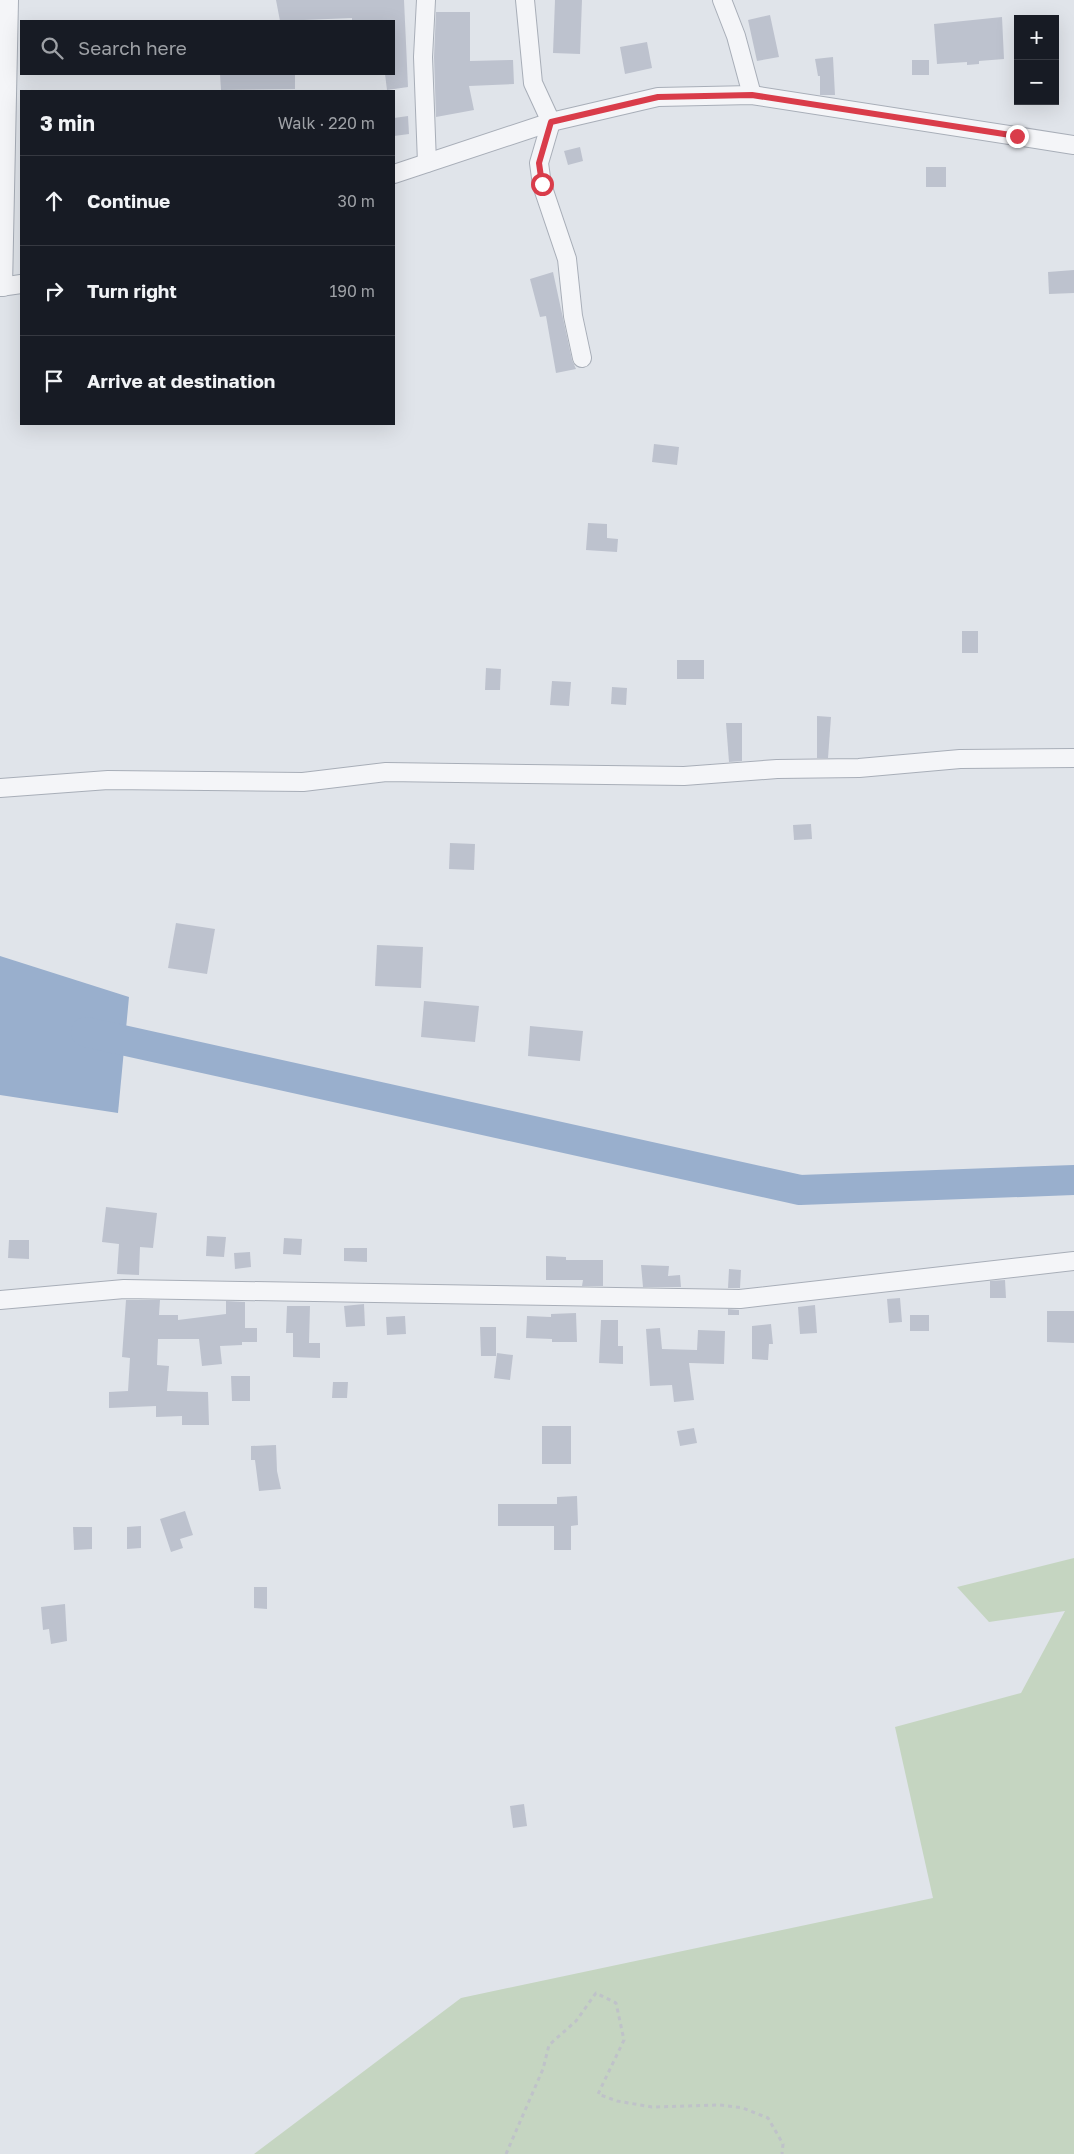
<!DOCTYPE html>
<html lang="en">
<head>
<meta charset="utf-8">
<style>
	body { margin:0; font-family:"Golos Text",sans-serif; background:#242831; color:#f1f3f6 }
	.controls { position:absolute; right:15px; top:15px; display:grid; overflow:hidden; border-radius:0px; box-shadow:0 5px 20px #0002 }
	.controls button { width:45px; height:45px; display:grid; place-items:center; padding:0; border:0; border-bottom:1px solid #363941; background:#171b24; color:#f1f3f6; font:25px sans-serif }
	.stop { position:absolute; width:15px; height:15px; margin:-11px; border:4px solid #d93c4a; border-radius:50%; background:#fff }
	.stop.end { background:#d93c4a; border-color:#fff; box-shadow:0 1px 5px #0008 }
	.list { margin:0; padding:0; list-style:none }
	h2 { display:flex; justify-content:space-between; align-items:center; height:65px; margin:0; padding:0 20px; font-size:21px }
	h2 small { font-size:16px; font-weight:400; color:#9ea1a6 }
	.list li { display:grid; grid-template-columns:32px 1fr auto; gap:15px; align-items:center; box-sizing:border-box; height:90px; padding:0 20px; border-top:1px solid #363941 }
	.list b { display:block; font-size:19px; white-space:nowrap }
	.list em { font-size:16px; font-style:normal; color:#9ea1a6 }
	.icon { flex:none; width:28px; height:28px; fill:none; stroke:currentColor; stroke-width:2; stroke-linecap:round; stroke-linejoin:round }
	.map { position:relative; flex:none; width:1074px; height:2154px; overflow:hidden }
	.search { position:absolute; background:#171b24; box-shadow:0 5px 20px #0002; left:20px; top:20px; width:375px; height:55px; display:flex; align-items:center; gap:12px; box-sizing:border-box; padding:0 18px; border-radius:0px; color:#9ea1a6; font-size:19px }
	.panel { position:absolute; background:#171b24; box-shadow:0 5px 20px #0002; left:20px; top:90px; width:375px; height:335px; border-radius:0px }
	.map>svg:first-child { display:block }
	.green { fill:#c5d5c1 }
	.water { fill:#99afcd }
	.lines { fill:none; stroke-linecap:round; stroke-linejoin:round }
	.river { stroke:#99afcd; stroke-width:30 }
	.building { fill:#bdc2ce }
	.minor-casing { stroke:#a8aeb8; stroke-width:20 }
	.path { stroke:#bfc2c9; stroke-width:3; stroke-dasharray:4 4; stroke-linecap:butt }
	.minor { stroke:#f4f5f8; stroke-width:18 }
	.route { stroke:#d93c4a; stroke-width:6 }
</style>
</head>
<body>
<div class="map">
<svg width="1074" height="2154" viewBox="0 0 1074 2154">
	<rect width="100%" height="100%" fill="#e0e4ea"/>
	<path class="green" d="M1074,1558V2154H254L461,1998L933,1898L895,1727L1021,1693L1065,1611L989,1622L957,1587Z"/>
	<path class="water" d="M0,956L129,997L118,1113L0,1095Z"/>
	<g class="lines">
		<path class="river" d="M86,1032L800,1190L1074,1180"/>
	</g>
	<g class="building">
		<path d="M276,0H404L408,87L387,90L385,74H394V21H352V18L280,21Z"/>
		<path d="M555,0H582L580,54L553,53Z"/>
		<path d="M436,12H470V61L513,60L514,84L469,86L474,110L436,117L434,57Z"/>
		<path d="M770,15L779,57L757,61L748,20Z"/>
		<path d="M1002,17L1004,59L979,61V64L967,65V62L937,64L934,24Z"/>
		<path d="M647,42L652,68L625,74L620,47Z"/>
		<path d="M833,57L835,95H820V76H818L815,59Z"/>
		<rect x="912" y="60" width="17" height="15"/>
		<path d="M220,74H295V89L221,90Z"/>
		<path d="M408,116L409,134L394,136V118Z"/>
		<path d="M580,147L583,161L568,165L564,151Z"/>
		<rect x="926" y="167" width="20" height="20"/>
		<path d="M1074,270V293L1049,294L1048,272Z"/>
		<path d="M553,272L572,360L576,369L556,373L546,316L540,317L530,279Z"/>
		<path d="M654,444L679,447L677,465L652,462Z"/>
		<path d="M588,523L607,524V538L618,539L617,552L586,550Z"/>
		<rect x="962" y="631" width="16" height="22"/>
		<rect x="677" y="660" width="27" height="19"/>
		<path d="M486,668L501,669L500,690H485Z"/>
		<path d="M552,681L571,682L569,706L550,705Z"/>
		<path d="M612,687L627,688L626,705L611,704Z"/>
		<path d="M817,716L831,717L828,758H817Z"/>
		<path d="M726,723H742V761L729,762Z"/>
		<path d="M811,824L812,839L794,840L793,825Z"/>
		<path d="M450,843L475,844L474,870L449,869Z"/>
		<path d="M176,923L215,929L207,974L168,968Z"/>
		<path d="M377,945L423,947L421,988L375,986Z"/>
		<path d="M424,1001L479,1006L475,1042L421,1037Z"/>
		<path d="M530,1026L583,1031L580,1061L528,1056Z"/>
		<path d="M106,1207L157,1213L153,1248L140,1247L139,1275L117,1274L119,1244L102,1242Z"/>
		<path d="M207,1236L226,1237L224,1257L206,1256Z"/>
		<path d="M284,1238L302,1239L301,1255L283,1254Z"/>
		<path d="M9,1240H29V1259L8,1258Z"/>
		<path d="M344,1248H367V1262L344,1261Z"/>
		<path d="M250,1252L251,1267L235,1269L234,1253Z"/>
		<path d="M546,1256L566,1257V1260H603V1286H582L583,1280H546Z"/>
		<path d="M641,1265L669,1266L668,1276L680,1275L681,1287H643Z"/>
		<path d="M729,1269L741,1270L740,1288H728Z"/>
		<path d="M1005,1280L1006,1298H990V1281Z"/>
		<path d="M900,1298L902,1322L889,1323L887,1299Z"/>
		<path d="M126,1300H160L159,1315H178V1320L226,1314V1301L245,1302V1328H257V1342H242V1345L220,1346L222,1364L202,1366L199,1339H158L157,1365L169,1366L167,1391L208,1392L209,1425H182V1416L156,1417V1406L109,1408V1392L128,1391L130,1358L122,1357Z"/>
		<path d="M364,1304L365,1326L346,1327L344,1306Z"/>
		<path d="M815,1305L817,1333L800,1334L798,1307Z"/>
		<path d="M287,1306H310L309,1343H320V1358L293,1357V1333H286Z"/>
		<path d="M728,1309L739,1310V1315H728Z"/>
		<path d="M1047,1311H1074V1343L1047,1342Z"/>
		<path d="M576,1313L577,1342H552V1339L526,1338L527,1316L551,1317V1314Z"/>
		<rect x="910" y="1315" width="19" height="16"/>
		<path d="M405,1316L406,1334L387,1335L386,1317Z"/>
		<path d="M601,1320H618V1346H623V1364L599,1363Z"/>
		<path d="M771,1324L773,1344H769L768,1360L752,1359V1326Z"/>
		<path d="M480,1327H496V1356H481Z"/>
		<path d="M660,1328L662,1349L697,1350L698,1330L725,1331L724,1364L689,1363L694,1400L674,1402L672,1385L650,1386L646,1329Z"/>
		<path d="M497,1353L513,1355L510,1380L494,1378Z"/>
		<path d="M231,1376H250V1401H232Z"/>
		<path d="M333,1382H348L347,1398H332Z"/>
		<rect x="542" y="1426" width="29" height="38"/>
		<path d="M694,1428L697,1443L680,1446L677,1431Z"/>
		<path d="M276,1445L277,1471L281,1489L259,1491L255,1460H251V1446Z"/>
		<path d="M577,1496L578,1525L571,1526V1550H554V1526H498V1504H557V1497Z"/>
		<path d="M185,1511L193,1535L180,1539L183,1548L171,1552L160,1519Z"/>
		<path d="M141,1526V1548L127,1549V1527Z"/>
		<path d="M73,1527H92V1549L74,1550Z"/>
		<path d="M254,1587H267V1609L254,1608Z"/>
		<path d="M65,1604L67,1641L51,1644L49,1629L43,1630L41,1607Z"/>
		<path d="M524,1804L527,1826L513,1828L510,1806Z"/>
	</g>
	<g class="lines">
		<g class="minor-casing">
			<g id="minor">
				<path d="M426,0L423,57L427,163"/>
				<path d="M525,0L533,83L551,122L539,163L542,185L567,259L573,316L582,358"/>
				<path d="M722,0L736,36L752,95"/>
				<path d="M394,174L551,122L658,97L752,95L1074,145"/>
				<path d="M0,287L21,284"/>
				<path d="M3,287L9,0"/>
				<path d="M0,788L108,780L303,782L386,772L684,776L777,769L859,768L960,759L1074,758"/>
				<path d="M0,1300L124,1289L740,1299L1074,1261"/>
			</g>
		</g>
		<path class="path" d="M506,2154L543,2069L549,2045L576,2021L596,1993L616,2003L624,2040L598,2094L617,2101L652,2107L720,2105L743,2108L768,2118L783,2144L782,2154"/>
		<use href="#minor" class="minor"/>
	</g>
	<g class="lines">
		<path class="route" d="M542,184L539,163L551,122L658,97L752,95L1017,136"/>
	</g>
</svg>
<div class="controls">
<button>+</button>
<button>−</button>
</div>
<div class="stop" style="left:542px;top:184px"></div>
<div class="stop end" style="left:1017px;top:136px"></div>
<div class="search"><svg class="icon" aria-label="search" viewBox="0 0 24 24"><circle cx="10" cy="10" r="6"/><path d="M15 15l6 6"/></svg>Search here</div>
<section class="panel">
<h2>3 min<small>Walk · 220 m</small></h2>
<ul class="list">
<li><svg class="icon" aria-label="ahead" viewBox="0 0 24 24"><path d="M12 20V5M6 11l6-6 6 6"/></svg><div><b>Continue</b></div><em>30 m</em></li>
<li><svg class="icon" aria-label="right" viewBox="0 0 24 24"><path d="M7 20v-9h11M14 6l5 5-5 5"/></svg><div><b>Turn right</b></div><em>190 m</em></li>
<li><svg class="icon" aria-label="arrive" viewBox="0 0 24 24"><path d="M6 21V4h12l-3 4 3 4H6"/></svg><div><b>Arrive at destination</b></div></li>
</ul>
</section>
</div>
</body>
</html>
